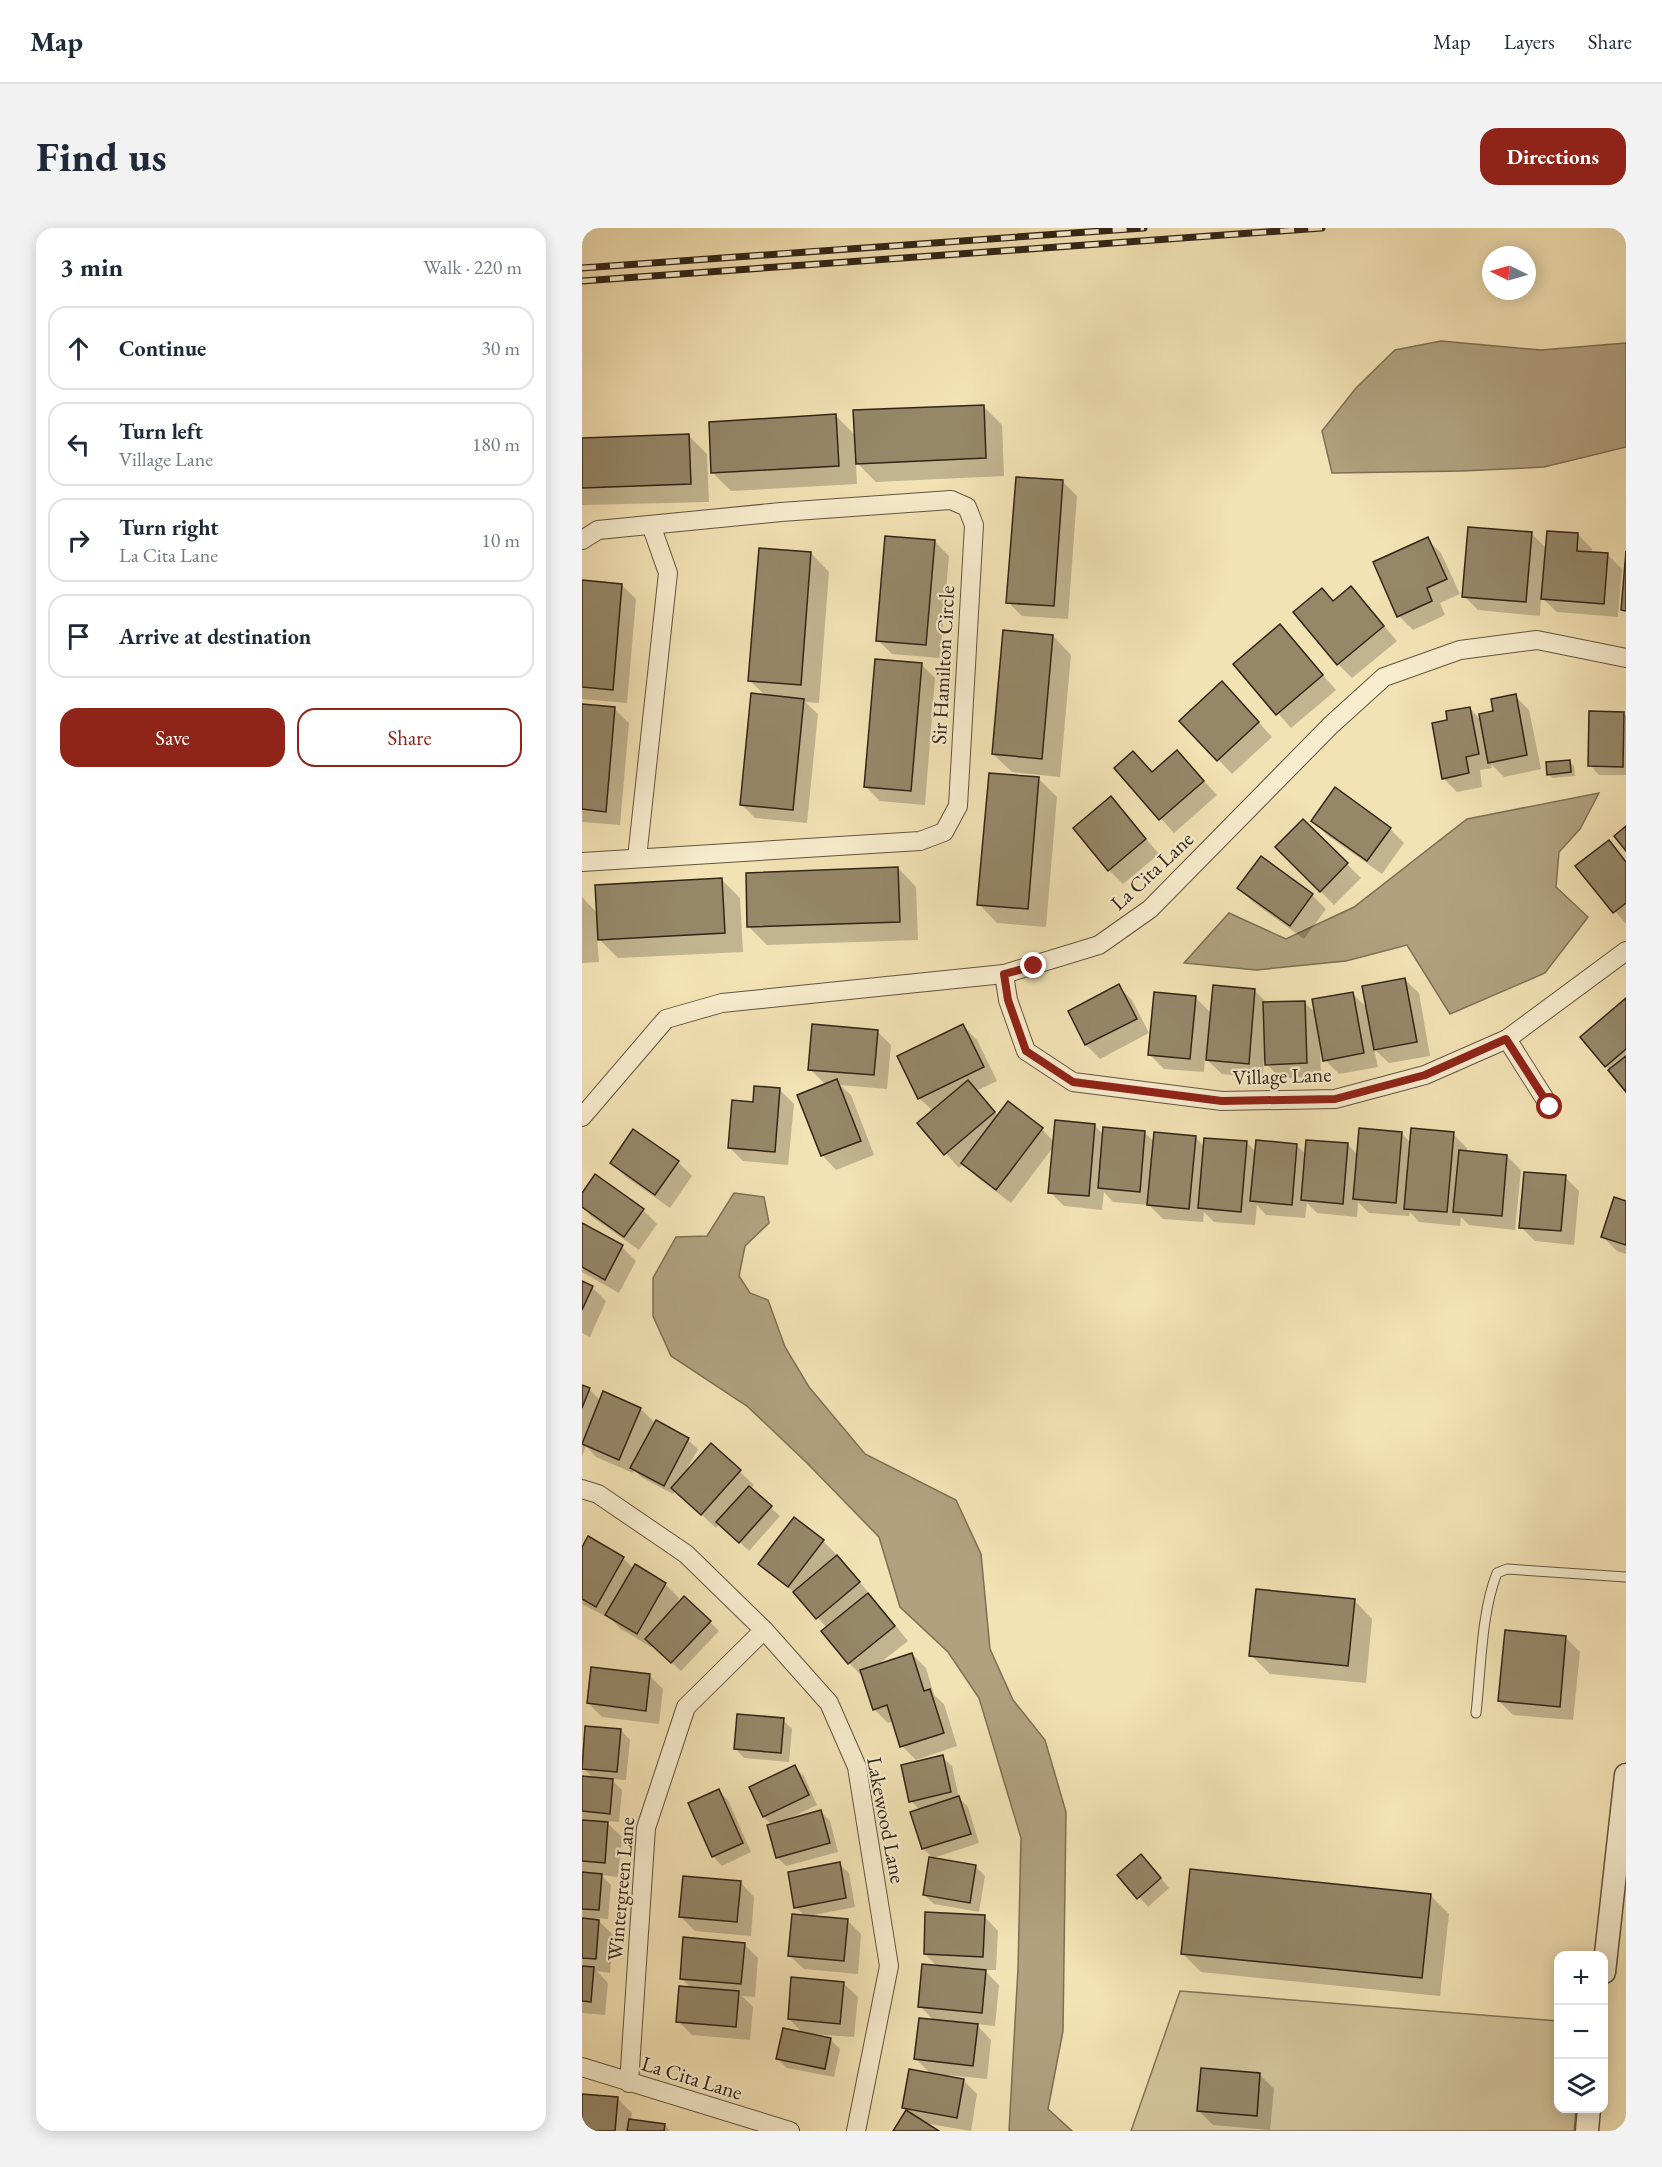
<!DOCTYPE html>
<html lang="en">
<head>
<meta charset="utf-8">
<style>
	body { margin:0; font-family:"EB Garamond",serif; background:#f2f2f3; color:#1f2937 }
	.controls { position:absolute; right:18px; bottom:18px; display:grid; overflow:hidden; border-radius:12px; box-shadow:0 3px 15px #0003 }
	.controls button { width:54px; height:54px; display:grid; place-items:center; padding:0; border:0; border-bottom:2px solid #e0e1e3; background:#fff; color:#1f2937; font:30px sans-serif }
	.compass { position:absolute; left:900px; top:18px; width:54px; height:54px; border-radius:50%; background:#fff; box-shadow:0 3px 15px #0003; rotate:275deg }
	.stop { position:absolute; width:18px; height:18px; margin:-14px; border:4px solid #8f2418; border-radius:50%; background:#fff }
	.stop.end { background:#8f2418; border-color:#fff; box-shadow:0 2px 6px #0008 }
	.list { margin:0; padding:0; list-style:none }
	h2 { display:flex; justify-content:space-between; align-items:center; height:78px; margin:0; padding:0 24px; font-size:26px }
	h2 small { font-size:20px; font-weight:400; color:#747a83 }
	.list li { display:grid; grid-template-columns:39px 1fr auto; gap:18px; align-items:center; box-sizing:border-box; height:84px; margin:0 12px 12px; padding:0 12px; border:2px solid #e0e1e3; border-radius:18px }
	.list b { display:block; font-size:22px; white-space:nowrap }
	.list p { margin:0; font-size:20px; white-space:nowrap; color:#747a83 }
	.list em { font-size:20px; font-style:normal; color:#747a83 }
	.actions { display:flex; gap:12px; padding:18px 24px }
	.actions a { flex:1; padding:14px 0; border:2px solid #8f2418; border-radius:18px; text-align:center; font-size:21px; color:#8f2418 }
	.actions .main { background:#8f2418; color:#fff }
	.icon { flex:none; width:33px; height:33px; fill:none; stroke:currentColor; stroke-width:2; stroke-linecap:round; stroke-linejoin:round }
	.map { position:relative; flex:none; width:1044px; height:1903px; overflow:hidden; border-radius:18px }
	header { display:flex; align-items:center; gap:36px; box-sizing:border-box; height:84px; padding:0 30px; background:#fff; border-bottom:2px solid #e0e1e3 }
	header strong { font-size:28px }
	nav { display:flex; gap:33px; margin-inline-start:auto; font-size:21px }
	.intro { display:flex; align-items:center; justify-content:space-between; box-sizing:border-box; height:144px; padding:0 36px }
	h1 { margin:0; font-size:42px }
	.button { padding:15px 27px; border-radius:18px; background:#8f2418; color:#fff; font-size:21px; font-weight:700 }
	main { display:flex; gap:36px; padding:0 36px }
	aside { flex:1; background:#fff; border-radius:18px; box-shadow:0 3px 15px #0003 }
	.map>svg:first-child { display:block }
	.green { fill:#d2c299; stroke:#827358; stroke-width:1.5 }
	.water { fill:#b1a17f; stroke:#7e6f55; stroke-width:1.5 }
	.shadow { fill:#0003 }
	.building { fill:#968769; stroke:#322417; stroke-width:1.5 }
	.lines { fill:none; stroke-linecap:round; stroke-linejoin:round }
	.service-casing { stroke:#62543e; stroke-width:11 }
	.minor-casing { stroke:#62543e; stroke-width:20 }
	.tertiary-casing { stroke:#62543e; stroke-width:25 }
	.service { stroke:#f7ecce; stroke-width:9 }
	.minor { stroke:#f7ecce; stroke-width:18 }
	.tertiary { stroke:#f7ecce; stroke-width:22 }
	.rail-casing { stroke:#322417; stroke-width:7 }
	.rail { stroke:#f7ecce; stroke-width:4.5; stroke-dasharray:14; stroke-linecap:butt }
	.route { stroke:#8f2418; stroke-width:8 }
	.labels { text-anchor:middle; stroke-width:4.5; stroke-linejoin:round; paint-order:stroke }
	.street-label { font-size:21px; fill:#322417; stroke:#f7ecce }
</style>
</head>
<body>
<header>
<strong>Map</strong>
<nav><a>Map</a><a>Layers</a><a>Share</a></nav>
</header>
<div class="intro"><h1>Find us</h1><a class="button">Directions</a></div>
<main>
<aside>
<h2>3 min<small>Walk · 220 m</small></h2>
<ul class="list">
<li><svg class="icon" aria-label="ahead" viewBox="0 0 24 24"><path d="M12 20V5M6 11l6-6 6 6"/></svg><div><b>Continue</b></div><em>30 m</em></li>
<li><svg class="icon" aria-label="left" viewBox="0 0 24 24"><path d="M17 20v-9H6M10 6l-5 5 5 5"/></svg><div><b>Turn left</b><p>Village Lane</p></div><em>180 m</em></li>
<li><svg class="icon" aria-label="right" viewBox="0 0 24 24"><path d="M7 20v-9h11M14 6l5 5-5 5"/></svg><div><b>Turn right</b><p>La Cita Lane</p></div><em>10 m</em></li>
<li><svg class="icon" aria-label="arrive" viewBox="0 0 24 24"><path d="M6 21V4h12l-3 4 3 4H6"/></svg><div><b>Arrive at destination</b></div></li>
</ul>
<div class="actions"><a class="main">Save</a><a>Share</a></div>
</aside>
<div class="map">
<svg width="1044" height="1903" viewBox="0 0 1044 1903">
	<rect width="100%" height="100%" fill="#f3e2b4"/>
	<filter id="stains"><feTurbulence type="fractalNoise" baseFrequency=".00333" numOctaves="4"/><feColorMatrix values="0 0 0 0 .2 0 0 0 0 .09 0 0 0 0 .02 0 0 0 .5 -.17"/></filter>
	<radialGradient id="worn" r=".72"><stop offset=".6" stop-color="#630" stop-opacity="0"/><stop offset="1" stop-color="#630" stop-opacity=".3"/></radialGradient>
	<path class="green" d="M598,1763L976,1793V1880L994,1881L992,1903H549Z"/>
	<g class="water">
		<path d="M859,113L959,122L1044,115V219L962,239L880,243L750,245L740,203L774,160L813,122Z"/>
		<path d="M1017,565L998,601L977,624L974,659L1006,689L963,745L868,786L825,717L764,733L674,742L602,735L647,685L704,711L772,679L885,591Z"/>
		<path d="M152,965L182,969L187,995L163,1018L157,1048L168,1065L186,1072L203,1119L227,1159L283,1226L374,1272L399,1326L408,1421L431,1472L463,1512L484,1584L481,1803L466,1881L490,1903H427L436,1740L439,1610L397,1470L366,1424L318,1379L297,1309L225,1235L165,1178L89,1128L71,1088V1050L94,1009L125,1008Z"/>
	</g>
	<g class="shadow">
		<path d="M401,178L420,197L422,248L294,254L274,234L275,256L149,263L131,245L254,188L274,208Z"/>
		<path d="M106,207L125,226L127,274L0,277V211Z"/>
		<path d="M481,254L495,268L486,391L440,388L426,374Z"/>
		<path d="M950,306L965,321L996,306L1010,321V325L1026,327L1040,341L1036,389L975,384L959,369L958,388L896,382L882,368Z"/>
		<path d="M845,311L859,325L878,366L858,375L863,387L831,402L817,388Z"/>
		<path d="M353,314L367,328L358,430L310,426L296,412Z"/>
		<path d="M229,325L247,344L237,475L223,474L236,486L225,595L173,590L159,576L184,468L168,453Z"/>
		<path d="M0,354L40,357L54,371L45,475L0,471Z"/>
		<path d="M769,360L815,413L770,450L756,436L740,362L752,374Z"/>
		<path d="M698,398L754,462L709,500L653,436Z"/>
		<path d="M471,408L489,427L478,549L430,544L411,526Z"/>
		<path d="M339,436L353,450L343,577L298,573L284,559Z"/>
		<path d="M933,468L947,482L959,541L922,549L909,536L910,540L898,542L900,559L875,564L861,550L867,493L887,480L899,492L913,484Z"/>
		<path d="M654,469L690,509L650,546L600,493Z"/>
		<path d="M0,478L32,481L47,495L38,597L0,594Z"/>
		<path d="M1042,486L1044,488V547H1017L1008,537Z"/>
		<path d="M595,524L635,567L592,605L534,540L551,525L571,545Z"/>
		<path d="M987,534L992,538L993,548L971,550L967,546Z"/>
		<path d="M457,551L475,569L464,699L415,695L397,676Z"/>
		<path d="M529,570L577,626L541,656L527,642Z"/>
		<path d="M721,593L779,650L752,677L695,619Z"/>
		<path d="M731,593L808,601L822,615L800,646L745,607Z"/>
		<path d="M1026,614L1044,633V696L996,639Z"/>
		<path d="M679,630L730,667L744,681L722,711L671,674L657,660Z"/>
		<path d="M316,640L334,659L336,712L185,717L167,699Z"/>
		<path d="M140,652L158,670L161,724L36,730L15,709L17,734L0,735V669L16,686Z"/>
		<path d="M822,751L837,765L848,828L807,835L792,821L796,839L757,846L743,832L740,814H738L739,849L698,850L682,833L680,850L640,846L623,830L622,844L582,841L568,827L613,769L630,786L673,763L686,776L723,775L735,786L771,766L785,780Z"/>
		<path d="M536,758L550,772L567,805L518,831L504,817L488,784Z"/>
		<path d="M1044,772V862L1024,838Z"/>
		<path d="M381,798L395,812L415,853L394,863L417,889L427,876L460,901L472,914L512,897L522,907L562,904L572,914L613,909L623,919L665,915L674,924L714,917L725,927L766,917L776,927L819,905L829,915L871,906L885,920V925L925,928L939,942L933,1002L887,997L879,989L878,998L837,994L828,984L827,988L787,985L776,974L775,989L735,985L725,975L723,990L684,987L675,977L673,997L632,994L622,984L621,994L581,991L567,977L531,974L522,964L520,982L482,978L468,964L472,918L429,975L395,949L382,936L377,940L337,895L351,883L337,870Z"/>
		<path d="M295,803L309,817L305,861L258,857L269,867L292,927L254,942L240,927L248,855H242L228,841Z"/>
		<path d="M198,862L212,876L206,937L161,933L147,919L172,875Z"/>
		<path d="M96,934L110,948L88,980L44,949L30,935Z"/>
		<path d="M14,948L61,982L75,996L57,1022L9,988L0,978V967Z"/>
		<path d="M983,949L997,963L992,1017L953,1013L939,999Z"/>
		<path d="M1044,975V1026L1035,1023L1021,1009Z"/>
		<path d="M0,997L40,1019L54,1033L37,1065L0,1044Z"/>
		<path d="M0,1055L10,1059L24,1073L8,1109L0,1105Z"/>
		<path d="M0,1158L7,1161L18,1172L59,1181L74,1196V1194L106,1212L116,1221L102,1246L130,1217L172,1257L169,1261L198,1288L167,1323L138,1295L134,1300L93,1262L91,1266L59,1249L52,1242L51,1245L14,1229L4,1218L0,1228Z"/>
		<path d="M212,1291L241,1313L255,1327L286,1364L284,1365L300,1381L326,1413L294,1438L330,1426L344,1440L352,1467L362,1476L375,1518L334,1532L320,1518L311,1493L306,1495L292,1481L282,1450L267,1435L245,1400L217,1369L178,1335Z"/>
		<path d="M7,1310L41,1330L52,1341L83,1356L97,1370L91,1381L128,1394L137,1403L99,1443L71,1417L69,1419L39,1401L29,1391L0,1376V1322Z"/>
		<path d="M772,1372L790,1391L784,1455L688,1446L669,1427Z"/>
		<path d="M984,1410L998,1424L991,1492L931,1487L917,1473Z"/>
		<path d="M67,1447L81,1461L77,1496L20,1489L6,1475Z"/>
		<path d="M201,1492L210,1501L207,1534L162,1530L153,1520Z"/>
		<path d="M39,1502L48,1512L44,1552L29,1551L40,1562L37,1594L23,1593L40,1609L36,1649L19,1647L29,1657L26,1691L14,1690L31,1707L28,1745L15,1743L26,1755L23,1787L0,1785V1550L12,1551L1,1540Z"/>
		<path d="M360,1529L370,1538L377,1570L386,1579L397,1615L351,1630L342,1621L330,1585L338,1582L329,1573Z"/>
		<path d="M213,1539L222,1548L235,1577L206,1591V1592L239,1584L248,1593L256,1624L204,1638L195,1629L190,1597L182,1589L169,1560Z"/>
		<path d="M137,1563L146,1572L169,1624L140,1638L131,1628Z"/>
		<path d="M257,1636L267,1645L273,1679L227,1688L265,1692L279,1706L276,1746L222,1741L207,1727L223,1688L214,1679Z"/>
		<path d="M568,1637L587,1660L566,1679L537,1647Z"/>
		<path d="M394,1639L403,1648L397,1684L352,1676L342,1667Z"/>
		<path d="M158,1654L172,1669L169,1708L113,1703L99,1689Z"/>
		<path d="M848,1667L867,1686L858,1768L619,1744L600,1725Z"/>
		<path d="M402,1688L416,1703L414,1742H402L417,1757L413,1798L394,1796L409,1812L405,1851L366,1847L365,1849L381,1852L395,1866L389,1903L342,1895L355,1903H313L325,1883L322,1880L349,1846L333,1830L352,1793L338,1778L356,1739L343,1726Z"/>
		<path d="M162,1716L176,1730L173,1769L160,1768L171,1779L168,1812L110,1807L96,1793L110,1761L99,1750Z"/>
		<path d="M261,1755L276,1769L272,1809L229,1806V1808L249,1812L258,1821L252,1849L205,1840L196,1831L223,1807L207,1791Z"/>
		<path d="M678,1847L692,1861L688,1902L631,1897L617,1883Z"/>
		<path d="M0,1868L36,1871L50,1885L49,1892L83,1897L88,1903H0Z"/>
	</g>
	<g class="building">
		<path d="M402,177L404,230L274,236L271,182Z"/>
		<path d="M254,186L257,238L129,245L127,194Z"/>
		<path d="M107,206L109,256L0,260V210Z"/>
		<path d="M434,249L481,252L472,378L424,375Z"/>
		<path d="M886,299L950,304L944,374L880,369Z"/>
		<path d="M965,303L996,305L995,323L1026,325L1022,376L959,371Z"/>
		<path d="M303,308L353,312L344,417L294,413Z"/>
		<path d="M846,309L865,351L845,360L850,373L815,389L791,334Z"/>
		<path d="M177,320L229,324L219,457L166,453Z"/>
		<path d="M1044,323V383L1039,382Z"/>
		<path d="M0,352L40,356L31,462L0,459Z"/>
		<path d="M769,358L802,398L755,437L711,384L740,360L751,373Z"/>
		<path d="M698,396L741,447L694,487L651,436Z"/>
		<path d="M421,402L471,407L460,531L410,526Z"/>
		<path d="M293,431L340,435L329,563L282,559Z"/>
		<path d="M640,453L677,494L635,533L597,493Z"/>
		<path d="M169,465L222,471L211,582L158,577Z"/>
		<path d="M934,466L945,527L906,535L897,486L911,483L909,471Z"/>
		<path d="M0,476L33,479L24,584L0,581Z"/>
		<path d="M888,479L897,526L884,529L887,545L860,551L850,495L865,492L864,483Z"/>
		<path d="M1007,483L1042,484L1041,539L1006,538Z"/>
		<path d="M595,522L622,553L577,592L532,540L551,523L570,544Z"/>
		<path d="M988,532L989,544L965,547L964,534Z"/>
		<path d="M407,545L457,549L446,681L395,677Z"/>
		<path d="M753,559L809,600L785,633L729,593Z"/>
		<path d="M529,568L564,611L526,643L491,600Z"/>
		<path d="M721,591L766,635L738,664L693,619Z"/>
		<path d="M1044,598V623L1032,608Z"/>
		<path d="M1027,612L1044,634V675L1031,685L993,638Z"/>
		<path d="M679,628L731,666L708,698L655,660Z"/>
		<path d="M316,639L318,694L165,699L164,645Z"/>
		<path d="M140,650L143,705L16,712L13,657Z"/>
		<path d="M823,750L835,814L792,822L780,758Z"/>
		<path d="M537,756L555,791L503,817L486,783Z"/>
		<path d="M631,757L673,761L667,836L624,832Z"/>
		<path d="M572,764L614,768L608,831L566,827Z"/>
		<path d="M771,764L782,825L741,833L730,771Z"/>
		<path d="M1044,770V821L1023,839L998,809Z"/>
		<path d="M723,773L725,835L683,837L681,774Z"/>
		<path d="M230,796L296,802L292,847L226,842Z"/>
		<path d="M381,796L402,839L336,871L315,828Z"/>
		<path d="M1044,828V864L1026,842Z"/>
		<path d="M255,851L279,913L239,928L215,867Z"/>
		<path d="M386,852L413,884L362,927L335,895Z"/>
		<path d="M172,858L198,860L193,924L146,920L150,872L171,874Z"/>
		<path d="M426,873L461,900L414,962L379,935Z"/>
		<path d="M473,892L513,896L507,968L466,965Z"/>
		<path d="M521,899L563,903L558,964L516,960Z"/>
		<path d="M777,900L820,904L814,975L771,971Z"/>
		<path d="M829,900L872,904L865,984L822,981Z"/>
		<path d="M51,901L97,933L73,967L28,935Z"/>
		<path d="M572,904L614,908L607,981L565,977Z"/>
		<path d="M622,910L665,913L659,984L616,980Z"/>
		<path d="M674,912L715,916L710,977L668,973Z"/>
		<path d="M724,912L766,915L761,976L719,972Z"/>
		<path d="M877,922L925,927L920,988L871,984Z"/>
		<path d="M942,944L984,947L979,1003L937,1000Z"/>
		<path d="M13,946L62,981L42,1009L0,979V965Z"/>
		<path d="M1032,969L1044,973V1017L1019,1009Z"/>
		<path d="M0,995L41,1017L23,1052L0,1039Z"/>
		<path d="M0,1053L11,1058L0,1082Z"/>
		<path d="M0,1157L8,1160L0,1180Z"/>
		<path d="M21,1163L59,1180L37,1232L0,1216Z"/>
		<path d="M74,1192L107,1210L82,1258L48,1240Z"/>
		<path d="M129,1215L159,1242L119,1287L89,1260Z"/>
		<path d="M167,1258L190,1278L157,1315L134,1294Z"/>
		<path d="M212,1289L242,1312L206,1359L176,1336Z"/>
		<path d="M6,1308L42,1329L14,1379L0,1371V1319Z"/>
		<path d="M255,1327L278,1354L234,1391L211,1364Z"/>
		<path d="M53,1336L84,1355L55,1406L23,1387Z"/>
		<path d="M674,1361L773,1371L766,1438L667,1428Z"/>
		<path d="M286,1365L313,1398L266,1436L239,1403Z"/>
		<path d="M102,1368L129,1393L89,1435L63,1411Z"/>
		<path d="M923,1402L984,1408L978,1479L916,1473Z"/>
		<path d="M330,1425L342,1463L348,1461L362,1505L318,1519L305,1477L291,1482L278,1442Z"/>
		<path d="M9,1439L68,1446L64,1483L5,1475Z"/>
		<path d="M155,1486L202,1490L199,1525L152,1521Z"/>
		<path d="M3,1498L39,1501L35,1544L0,1541Z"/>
		<path d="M361,1527L369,1564L327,1574L319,1537Z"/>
		<path d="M213,1537L227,1567L181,1589L167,1559Z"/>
		<path d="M0,1548L31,1551L28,1586L0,1583Z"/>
		<path d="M137,1561L161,1615L130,1629L106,1575Z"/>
		<path d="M377,1568L389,1606L340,1621L328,1584Z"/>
		<path d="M239,1582L248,1615L194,1630L185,1597Z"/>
		<path d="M0,1592L26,1594L23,1635L0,1633Z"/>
		<path d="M559,1626L579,1650L555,1671L535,1647Z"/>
		<path d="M347,1629L394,1637L388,1675L341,1667Z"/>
		<path d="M258,1634L264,1670L212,1680L206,1644Z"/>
		<path d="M608,1641L849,1666L840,1750L599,1726Z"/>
		<path d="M0,1644L20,1646L17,1682L0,1681Z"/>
		<path d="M101,1648L159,1653L155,1694L97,1689Z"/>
		<path d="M343,1684L403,1687L401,1729L342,1726Z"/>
		<path d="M210,1686L266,1691L262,1733L206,1728Z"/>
		<path d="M0,1690L17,1692L14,1731L0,1730Z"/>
		<path d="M101,1709L163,1715L159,1756L98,1751Z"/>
		<path d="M340,1736L404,1742L400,1785L336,1779Z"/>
		<path d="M0,1738L12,1739L9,1774L0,1773Z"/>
		<path d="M209,1749L262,1754L258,1796L206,1791Z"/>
		<path d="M97,1758L157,1763L154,1799L94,1794Z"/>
		<path d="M337,1790L396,1796L391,1838L332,1831Z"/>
		<path d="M201,1800L249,1810L243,1841L194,1831Z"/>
		<path d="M619,1840L678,1845L675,1888L615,1883Z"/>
		<path d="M327,1841L382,1851L375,1890L320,1880Z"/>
		<path d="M0,1866L36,1869L33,1903H0Z"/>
		<path d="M324,1882L357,1903H311Z"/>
		<path d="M47,1891L83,1896L82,1903H45Z"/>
	</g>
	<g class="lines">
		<g class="service-casing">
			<path id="service" d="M894,1485C899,1442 899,1385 915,1345L925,1341L1044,1349"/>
		</g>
		<g class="minor-casing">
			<g id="minor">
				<path d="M0,312L16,302L199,284L369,272L385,279L392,297L376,578L362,604L338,613L0,634"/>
				<path d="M55,630L86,345L69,297"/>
				<path d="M422,746L426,772L444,823L491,854L640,873L753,871L843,847L925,811L1044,723"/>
				<path d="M925,811L968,879"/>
				<path d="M0,889L84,791L140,775L422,746L517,717L568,681L749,497L802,449L878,422L955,412L1044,430"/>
				<path d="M0,1261L16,1266L104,1326L182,1402L247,1475L275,1539L307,1738L274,1903"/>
				<path d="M0,1839L208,1903"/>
				<path d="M47,1855L64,1600L104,1479L182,1402"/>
			</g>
		</g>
		<g class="tertiary-casing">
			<g id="tertiary">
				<path d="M1022,1744L1044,1547"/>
				<path d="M1005,1903L1007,1880"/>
			</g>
		</g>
		<use href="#service" class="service"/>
		<use href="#minor" class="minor"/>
		<use href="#tertiary" class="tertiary"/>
		<g class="rail-casing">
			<g id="rail">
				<path d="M0,40L562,0"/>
				<path d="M0,53L740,0"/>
			</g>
		</g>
		<use href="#rail" class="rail"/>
	</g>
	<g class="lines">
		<path class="route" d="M452,738L422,746L426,772L444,823L491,854L640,873L753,871L843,847L924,811L968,879"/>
	</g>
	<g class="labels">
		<g class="street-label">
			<text transform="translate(361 437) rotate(-87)" y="7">Sir Hamilton Circle</text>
			<text transform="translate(570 643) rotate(-43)" y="7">La Cita Lane</text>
			<text transform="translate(700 848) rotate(-2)" y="7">Village Lane</text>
			<text transform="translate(304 1592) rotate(79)" y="7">Lakewood Lane</text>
			<text transform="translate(39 1661) rotate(-85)" y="7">Wintergreen Lane</text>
			<text transform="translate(110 1850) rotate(17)" y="7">La Cita Lane</text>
		</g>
	</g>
	<rect width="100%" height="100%" filter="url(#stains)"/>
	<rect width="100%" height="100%" fill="url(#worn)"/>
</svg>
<div class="controls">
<button>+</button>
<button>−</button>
<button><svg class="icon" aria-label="layers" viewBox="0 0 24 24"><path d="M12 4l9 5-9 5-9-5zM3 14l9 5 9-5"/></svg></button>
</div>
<svg class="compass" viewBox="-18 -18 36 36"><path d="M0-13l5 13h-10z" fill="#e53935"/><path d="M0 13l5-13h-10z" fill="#747a83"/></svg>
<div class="stop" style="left:968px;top:879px"></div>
<div class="stop end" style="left:452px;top:738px"></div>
</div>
</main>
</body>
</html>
